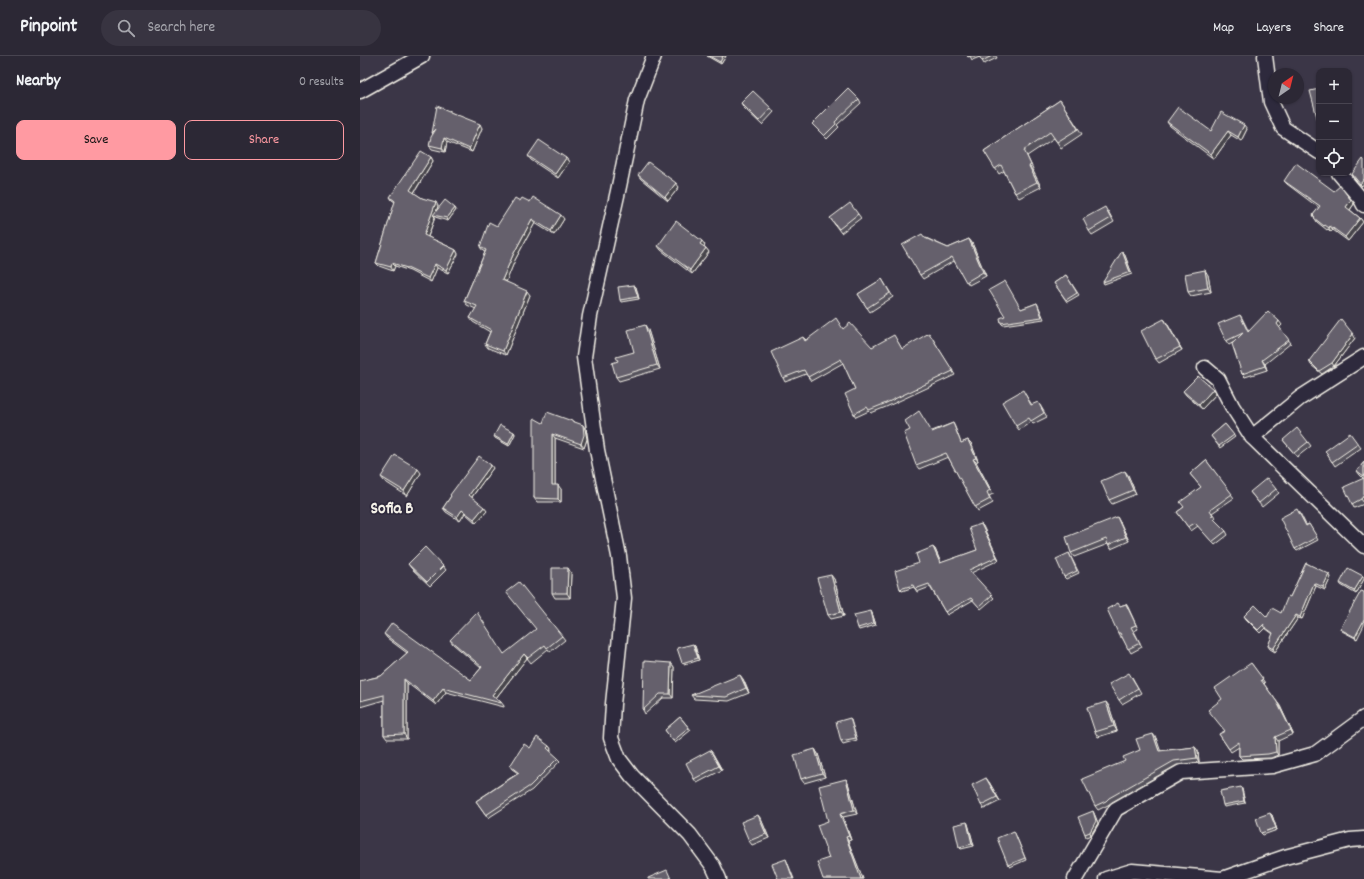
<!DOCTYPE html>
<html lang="en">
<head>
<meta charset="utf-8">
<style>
	body { margin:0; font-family:Dekko,sans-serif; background:#383441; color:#f1f3f6 }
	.controls { position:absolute; right:12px; top:12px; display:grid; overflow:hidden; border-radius:8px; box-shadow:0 1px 3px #0004 }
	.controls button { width:36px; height:36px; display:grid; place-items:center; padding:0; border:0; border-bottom:1px solid #484450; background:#2c2835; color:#f1f3f6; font:20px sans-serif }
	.compass { position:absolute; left:908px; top:12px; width:36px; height:36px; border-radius:50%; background:#2c2835; box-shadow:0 1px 3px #0004; rotate:35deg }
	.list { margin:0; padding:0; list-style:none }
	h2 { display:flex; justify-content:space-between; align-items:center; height:52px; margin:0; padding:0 16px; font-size:17px }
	h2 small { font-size:13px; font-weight:400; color:#a6a6ad }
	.actions { display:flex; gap:8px; padding:12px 16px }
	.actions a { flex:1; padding:9px 0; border:1px solid #ff9aa2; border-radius:8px; text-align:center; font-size:14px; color:#ff9aa2 }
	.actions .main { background:#ff9aa2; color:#111 }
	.icon { flex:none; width:22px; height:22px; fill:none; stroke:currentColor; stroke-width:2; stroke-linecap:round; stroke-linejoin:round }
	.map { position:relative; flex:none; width:1004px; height:823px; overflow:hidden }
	header { display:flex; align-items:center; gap:24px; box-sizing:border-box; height:56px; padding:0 20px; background:#2c2835; border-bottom:1px solid #484450 }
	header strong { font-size:19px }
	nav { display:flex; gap:22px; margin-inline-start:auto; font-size:14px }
	.search { width:280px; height:36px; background:#383441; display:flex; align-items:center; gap:10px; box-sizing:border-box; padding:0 14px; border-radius:22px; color:#a6a6ad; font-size:15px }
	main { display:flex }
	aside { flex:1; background:#2c2835 }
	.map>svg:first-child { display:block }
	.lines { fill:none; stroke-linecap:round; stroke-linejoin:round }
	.street-casing { stroke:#f4f1e8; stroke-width:17 }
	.street { stroke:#2f2a3d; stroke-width:14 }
	.wall { fill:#57535d; stroke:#f4f1e8 }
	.shaded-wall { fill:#47444c; stroke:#f4f1e8 }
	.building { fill:#65616c; stroke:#f4f1e8 }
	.labels { text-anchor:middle; stroke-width:3.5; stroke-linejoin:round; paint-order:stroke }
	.quarter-label { font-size:17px; font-weight:bold; fill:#f4f1e8; stroke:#2f2a3d }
</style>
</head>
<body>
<header>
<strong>Pinpoint</strong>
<div class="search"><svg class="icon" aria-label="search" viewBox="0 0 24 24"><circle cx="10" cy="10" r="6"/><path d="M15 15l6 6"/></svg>Search here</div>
<nav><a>Map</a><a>Layers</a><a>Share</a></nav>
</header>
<main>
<aside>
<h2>Nearby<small>0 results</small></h2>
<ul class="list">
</ul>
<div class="actions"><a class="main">Save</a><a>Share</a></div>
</aside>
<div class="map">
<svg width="1004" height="823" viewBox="0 0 1004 823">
	<rect width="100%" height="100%" fill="#3b3647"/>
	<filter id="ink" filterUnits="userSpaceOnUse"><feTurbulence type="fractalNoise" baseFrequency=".025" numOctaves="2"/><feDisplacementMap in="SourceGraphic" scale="8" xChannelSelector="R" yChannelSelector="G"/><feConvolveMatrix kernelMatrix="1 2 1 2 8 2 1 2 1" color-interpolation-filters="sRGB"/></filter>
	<g filter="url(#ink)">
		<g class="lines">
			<g class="street-casing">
				<g id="street">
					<path d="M294,0L277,44L258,135L230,260L224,301L237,394L259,500L264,542L253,648L251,682L259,703L272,720L330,779L353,810L359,823"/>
					<path d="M905,0L911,46L923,72L959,96"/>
					<path d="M0,35L62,0"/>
					<path d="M979,117L1001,143L1004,149"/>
					<path d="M845,312L858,323L872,350L892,381L1004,490"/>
					<path d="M892,381L940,342L1004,301"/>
					<path d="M715,823L756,753L821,716L912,710L955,698L1004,662"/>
					<path d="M746,823L772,815L862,823L925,801L990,784L1004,783"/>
				</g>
			</g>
			<use href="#street" class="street"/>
		</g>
		<g class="wall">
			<path d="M347,0H366L361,8Z"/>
			<path d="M607,0H636L637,2L624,8L620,1L612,4L610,0L608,1Z"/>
			<path d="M499,43L501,47L477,69L479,71L467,83L452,68Z"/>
			<path d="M700,44L722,78L701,92L694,82L667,100L674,115H673L681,131L659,142L655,137L644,115L639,118L624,95Z"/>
			<path d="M381,47L411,52L414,56L402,69L384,52Z"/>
			<path d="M92,57L122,72L112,96L87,86L85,96L72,93L69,89L73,78L72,77Z"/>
			<path d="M807,66L851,75L887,73L881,85L871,79L854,103L810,70Z"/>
			<path d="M168,100L206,102L209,106L198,122L171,104Z"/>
			<path d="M71,101L73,105L54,137L62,142L78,150L77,154L95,152L96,154L88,165L75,161L68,181L96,194L98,198L88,217L77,212L71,226L50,215L35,210L33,215L19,210L16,207L35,146L32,144L30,141Z"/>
			<path d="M278,119L319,131L308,145L281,123Z"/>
			<path d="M924,125L974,135L994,148L990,154L1000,162L1003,166L988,185L973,174L971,176L968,173L967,174L957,166L953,159L959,152L927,128Z"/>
			<path d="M160,145L170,146L204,163L194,179L175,167L155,204L146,226L170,239L146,299L128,292L125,288L130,276L113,266L110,262L116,253L107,249L104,245L125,196L123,195L120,191L137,170Z"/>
			<path d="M748,155L754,166L732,179L729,175Z"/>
			<path d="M498,158L501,162L481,177L470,162Z"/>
			<path d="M566,182L588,192L609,183L612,187L626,220L609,229L594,205L563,223L560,219Z"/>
			<path d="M345,189L344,190L349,196L332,218L301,194L298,190Z"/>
			<path d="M764,197L772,218L744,228L743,226Z"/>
			<path d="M706,219L719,239L707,246L694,227Z"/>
			<path d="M848,219L851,236L831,240L828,236Z"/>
			<path d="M522,223L533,241L510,256L498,238Z"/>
			<path d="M276,231L279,243L261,246L260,244Z"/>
			<path d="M677,247L678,249L684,263L643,269L641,267L661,253Z"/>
			<path d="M880,259L882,262L889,276L922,269L919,272L931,287L905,308L907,314L885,321L882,318L874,286L869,289L866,285Z"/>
			<path d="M804,263L822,294L799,307L794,301Z"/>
			<path d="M483,273L512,291L536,283L542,293L571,280L595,319L526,351L511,357L509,355L496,361L494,358L495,333L483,307L451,325L446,318L425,326L423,322L443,281L446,284Z"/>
			<path d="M288,274L300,313L259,325L256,321L258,305L274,296Z"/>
			<path d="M995,282L974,310L962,318L951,309L949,305Z"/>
			<path d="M823,335L856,338L842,353L826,339Z"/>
			<path d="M665,338L672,349H680L687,361L673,368L671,366L659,374L656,370Z"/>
			<path d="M183,367L223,369L225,373L227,383L224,392L195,382V429L201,433V446H177L174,442Z"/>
			<path d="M593,367L595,371L601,387L608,384L611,387L618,405L616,406L633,438L629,440L633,447L618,455L588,401L559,413L556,409L572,375Z"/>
			<path d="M865,368L875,381L860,392L851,380Z"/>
			<path d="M154,376L155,378L149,390L135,382L134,380Z"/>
			<path d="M923,384L948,386L951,390L937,401Z"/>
			<path d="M998,388L1001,392L975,410L965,395Z"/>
			<path d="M846,404L874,442L852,457L856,462L854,463L866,475L868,479L855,489L838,470L831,475L817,456L824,451L841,431L830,418Z"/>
			<path d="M1004,406V448L994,452L992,448L1003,422L1000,419L997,415Z"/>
			<path d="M133,412L112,441L127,455L116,467L105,457L100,465L86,456L83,452L91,440L90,439Z"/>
			<path d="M61,417L47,440L24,425L21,421Z"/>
			<path d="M768,419L776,438L752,448L749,444Z"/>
			<path d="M916,433L919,437L902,451L890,436Z"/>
			<path d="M939,455L946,469L949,468L958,484L937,495L935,493Z"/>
			<path d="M760,466L769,485L751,493L748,488L714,501L711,497Z"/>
			<path d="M621,468L639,504L611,517L634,542L621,553L613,544L587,559L570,531L557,536L554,531L542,535L540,533L559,507L573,491L575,493L581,507L617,494Z"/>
			<path d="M709,497L719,517L706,523L704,521Z"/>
			<path d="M946,507L971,521L965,534L956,530L942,563L938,562L915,596L910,593L908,590L913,578L905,572L900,577L886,563L884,560L907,561L921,557L930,541Z"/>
			<path d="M48,508L83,510L86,514L70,530L51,512Z"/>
			<path d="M211,517L210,542H195L192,537Z"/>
			<path d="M474,523L484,560L471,563L468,559Z"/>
			<path d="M1004,523L996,538L981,529L980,527Z"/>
			<path d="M1004,536L997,583L982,575L980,573Z"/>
			<path d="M766,548L768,551L778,573L774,575L782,591L771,597L762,581H760L758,577L760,550Z"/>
			<path d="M512,557L516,569L499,574L498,572Z"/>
			<path d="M24,578L111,624L121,612L93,588L90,584L144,598L202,580L205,584L190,596L188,593L171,607L167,602L136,642L141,646L144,650V651L86,636L76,649L47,627V683H27L24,679V644L0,651V625L21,620L47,597L27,582Z"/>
			<path d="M335,590L339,604L324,609L322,607Z"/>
			<path d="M311,607L314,611L313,642H303L285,658L283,654Z"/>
			<path d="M891,607L905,627L904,628L920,650L933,678L918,685V699L911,702L882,703L879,700V691L871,696L859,678L865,675L862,643Z"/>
			<path d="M772,621L781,637L762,648L759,644Z"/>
			<path d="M383,623L389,637L369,645L334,643L331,639Z"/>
			<path d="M749,650L757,675L738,681L735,676Z"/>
			<path d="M320,661L331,674L315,687L305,674Z"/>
			<path d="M491,664L497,684L483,688L481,685Z"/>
			<path d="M796,682L800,695L835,691L838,695L839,706L817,709L752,746L748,749L738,754L735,750L765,705Z"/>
			<path d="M189,690L191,693L190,695L200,705L172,734L128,762L116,745L158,717L152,713L150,710L170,692Z"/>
			<path d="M455,693L458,698L465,721L444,727L441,723Z"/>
			<path d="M350,694L353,698L362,714L337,727L334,723Z"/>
			<path d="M629,726L640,745L624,753L621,749Z"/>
			<path d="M488,727L497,758L483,761L491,784L488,785L503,823H463L469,802L468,765Z"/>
			<path d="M882,733L885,747L864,751L863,749Z"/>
			<path d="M733,755L738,767L731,779L726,781L725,778Z"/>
			<path d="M912,759L917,774L903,779L901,777Z"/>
			<path d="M401,763L409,782L392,789L389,785Z"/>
			<path d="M607,766L608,768L614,790L601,793L599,791Z"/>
			<path d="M654,775L666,804L650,811L648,809Z"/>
		</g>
		<g class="shaded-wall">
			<path d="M363,0H366L361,8L360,6Z"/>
			<path d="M120,68L122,72L112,96L109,93Z"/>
			<path d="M884,69L887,73L881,85L878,81Z"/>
			<path d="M868,75L871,79L854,103L851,98Z"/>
			<path d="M84,82L87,86L85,96L82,92Z"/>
			<path d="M71,101L73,105L53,138L50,134Z"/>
			<path d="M206,102L209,106L198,122L195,118Z"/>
			<path d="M669,110L673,115L681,131L677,126Z"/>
			<path d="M1004,123V127L1002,130L1000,128Z"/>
			<path d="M316,127L319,131L308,145L305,141Z"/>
			<path d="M991,144L994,148L989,155L986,151Z"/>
			<path d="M76,146L78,150L75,159H73L75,161L67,183L64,179Z"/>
			<path d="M95,152L96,154L88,165L87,162Z"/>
			<path d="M201,159L204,163L194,179L191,175Z"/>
			<path d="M1000,162L1003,166L988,185L985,181Z"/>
			<path d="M172,163L175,167L155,204L145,229L142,224L153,199Z"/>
			<path d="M970,170L973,174L971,176L969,172Z"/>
			<path d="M609,183L612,187L626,220L623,216Z"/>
			<path d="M342,185L345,189L343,192L340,188Z"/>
			<path d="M346,192L349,196L332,218L330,214Z"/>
			<path d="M96,194L98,198L88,217L86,214Z"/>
			<path d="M762,195L764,197L772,218L770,216Z"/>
			<path d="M32,207L35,210L33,215L31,211Z"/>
			<path d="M75,208L77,212L71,226L68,222Z"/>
			<path d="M845,214L848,219L851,236L848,232Z"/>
			<path d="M274,229L276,231L279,243L278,241Z"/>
			<path d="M167,235L170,239L146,299L143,295Z"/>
			<path d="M804,263L807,267L822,294L820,291Z"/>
			<path d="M919,265L922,269L919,272L917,268Z"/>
			<path d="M285,269L288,274L300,313L297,309Z"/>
			<path d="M993,278L995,282L974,310L972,307Z"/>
			<path d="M902,304L905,308L907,314Z"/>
			<path d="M853,333L856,338L842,353L839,349Z"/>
			<path d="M223,369L225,373L227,383L224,392L221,388Z"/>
			<path d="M154,376L155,378L149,390L148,388Z"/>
			<path d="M192,378L195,382V433L192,429Z"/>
			<path d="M608,384L611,387L618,405L616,402Z"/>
			<path d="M613,403L616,406L633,438L630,434Z"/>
			<path d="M131,409L133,412L111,442L109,439Z"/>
			<path d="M58,413L61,417L47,440L44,435Z"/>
			<path d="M765,415L768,419L776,438L773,434Z"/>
			<path d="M198,429L201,433V446L198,443Z"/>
			<path d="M1004,439V447L1001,443Z"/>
			<path d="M124,451L127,455L116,467L114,463Z"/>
			<path d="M102,454L105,457L100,465L97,461Z"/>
			<path d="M757,461L760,466L769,485L766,481Z"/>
			<path d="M621,468L623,470L639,504L637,501Z"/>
			<path d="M573,491L575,493L582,510L580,507Z"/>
			<path d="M208,512L211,517L210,542L207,537Z"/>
			<path d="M969,518L971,521L965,534L963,531Z"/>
			<path d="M471,519L474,523L484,560L481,556Z"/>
			<path d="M1003,520L1004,523L996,538L994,535Z"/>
			<path d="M954,527L956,530L942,563L940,561Z"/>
			<path d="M511,555L512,557L516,569L514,567Z"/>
			<path d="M936,559L938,562L915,596L913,593Z"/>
			<path d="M1004,564V569L997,583L995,581Z"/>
			<path d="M333,588L335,590L339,604L338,602Z"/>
			<path d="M164,598L167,602L135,643L132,639Z"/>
			<path d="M311,607L314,611L313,642L310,638Z"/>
			<path d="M380,619L383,623L389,637L386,632Z"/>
			<path d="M44,623L47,627V683L44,678Z"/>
			<path d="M83,632L86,636L76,649L73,645Z"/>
			<path d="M746,646L749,650L757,675L754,670Z"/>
			<path d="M917,646L920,650L933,678Z"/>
			<path d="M793,678L796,682L802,699L799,695Z"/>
			<path d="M915,681L918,685V699L916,696Z"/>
			<path d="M189,690L191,693L190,695L187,692Z"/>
			<path d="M835,691L838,695L839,706L837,702Z"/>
			<path d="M455,693L458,698L465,721L462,717Z"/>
			<path d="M350,694L353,698L362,714L359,710Z"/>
			<path d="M626,722L629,726L640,745L637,741Z"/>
			<path d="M486,723L488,727L497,758L494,754Z"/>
			<path d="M881,731L882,733L885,747L884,745Z"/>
			<path d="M733,755L738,767L731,779L730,776Z"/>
			<path d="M910,757L912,759L917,774L916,772Z"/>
			<path d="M480,758L483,761L491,784L489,780Z"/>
			<path d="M398,759L401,763L409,782L406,778Z"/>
			<path d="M607,766L608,768L614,790L612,788Z"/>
			<path d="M486,781L488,785L503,823H501Z"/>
			<path d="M426,803L434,823H433Z"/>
		</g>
		<g class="building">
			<path d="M349,0H363L360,6Z"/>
			<path d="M619,0H632L622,5Z"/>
			<path d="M488,32L499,43L475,66L476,68L464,80L452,68Z"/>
			<path d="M959,33V69L950,35Z"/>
			<path d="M393,35L411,52L399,65L381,47Z"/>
			<path d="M700,44L718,73L697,86L690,76L664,94L671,109L669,110L677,126L655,137L641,109L635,113L624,95Z"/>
			<path d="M77,50L89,55L90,54V56L120,68L109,93L84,82L82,92L69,89L71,81L76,73L72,77Z"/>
			<path d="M818,51L851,75L861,56L884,69L878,81L868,75L851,98L807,66Z"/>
			<path d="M179,84L206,102L195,118L168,100Z"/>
			<path d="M61,95L71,101L50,134L62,142L76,146L64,179L96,194L86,214L75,208L68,222L47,212L32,207L31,211L16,207L35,145L30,141Z"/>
			<path d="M1003,103L1004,104V123L1000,128L992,118Z"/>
			<path d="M288,106L316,127L305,141L278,119Z"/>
			<path d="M936,107L974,135L980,130L991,144L986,151L1000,162L985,181L970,170L969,172L965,169L964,170L954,162L955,161L953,159L960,150L924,125Z"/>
			<path d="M173,141L201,159L191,175L172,163L153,199L142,224L167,235L143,295L125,288L131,274L110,262L117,250L104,245L126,194L120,191L129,166L137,170L155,142L160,145L162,142L170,146Z"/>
			<path d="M85,144L95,152L87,162L73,159Z"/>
			<path d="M490,147L498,158L479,173L470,162Z"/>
			<path d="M745,151L751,162L729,175L723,163Z"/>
			<path d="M316,165L342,185L340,188L346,192L330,214L298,190Z"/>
			<path d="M562,178L565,182L588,192L609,183L623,216L606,226L592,201L560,219L542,189Z"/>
			<path d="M762,195L770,216L743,226Z"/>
			<path d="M845,214L848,232L828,236L825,218Z"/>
			<path d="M706,219L717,237L706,244L694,227Z"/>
			<path d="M522,223L530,237L507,252L498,238Z"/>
			<path d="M645,225L661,253L677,247L682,261L641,267L640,262L645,260L629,234Z"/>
			<path d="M274,229L278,241L260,244L258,231Z"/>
			<path d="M908,255L919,265L917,268L929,284L902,304L905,310L882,318L872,288L883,277L866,285L858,268L880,259L888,276Z"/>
			<path d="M476,262L483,273L490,267L512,291L534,279L542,293L569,277L593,315L524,348L509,354L507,351L494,358L485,338L495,333L481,303L448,321L444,314L423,322L411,296L443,281L445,285Z"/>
			<path d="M804,263L820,291L796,303L795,301H794L781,275Z"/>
			<path d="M981,263L993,278L972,307L959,315L949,305Z"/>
			<path d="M285,269L297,309L256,321L252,307L258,305L256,301L274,296L268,274Z"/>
			<path d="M838,320L853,333L839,349L823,335Z"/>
			<path d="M663,334L671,349L678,346L684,357L671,365L669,362L656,370L642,346Z"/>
			<path d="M559,355L572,376L593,367L601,387L608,384L616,402L613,403L630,434L627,436L630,443L615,451L586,397L556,409L544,377L550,374L545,365Z"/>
			<path d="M187,356L223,369L224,379L221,388L192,378V429H198V443L174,442V362L183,367Z"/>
			<path d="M865,368L874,379L859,390L851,380Z"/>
			<path d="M140,369L154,376L148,388L134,380Z"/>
			<path d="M937,372L948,386L934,397L923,384Z"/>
			<path d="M990,377L998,388L972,406L965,395Z"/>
			<path d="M35,399L58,413L44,435L21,421Z"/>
			<path d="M119,400L131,409L109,439L124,451L114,463L102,454L97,461L83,452L91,440L90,439Z"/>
			<path d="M846,404L872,438L850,454L853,459L851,460L866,475L852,486L835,467L828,471L817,456L824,451L820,446L841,431L830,418Z"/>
			<path d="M1004,406V420L997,415Z"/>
			<path d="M765,415L773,434L749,444L741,425Z"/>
			<path d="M907,422L916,433L899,447L890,436Z"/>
			<path d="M1004,422V439L1001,443L992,448L984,431Z"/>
			<path d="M937,453L946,470L949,468L957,481L935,493L920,462Z"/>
			<path d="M757,461L766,481L748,489L746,483L711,497L706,481Z"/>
			<path d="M621,468L637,501L609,514L632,539L619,551L611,542L585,556L569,528L555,533L553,529L540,533L535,515L559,507L556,498L573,491L580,507L617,494L609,472Z"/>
			<path d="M65,491L83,510L67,526L48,508Z"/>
			<path d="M709,497L717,515L704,521L696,503Z"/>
			<path d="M946,507L969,518L963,531L954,527L940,561L936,559L913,593L908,590L913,577L903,570L904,568L898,574L884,560L895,549L907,561L912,552L921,557L928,540L930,541Z"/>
			<path d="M192,512H208L207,537H192Z"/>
			<path d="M988,512L1003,520L994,535L980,527Z"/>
			<path d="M471,519L481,556L468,559L457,522Z"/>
			<path d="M159,526L202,580L187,592L185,589L168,602L164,598L132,639L141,646V647L83,632L73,645L44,623V678L24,679V639L0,645V625L21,620L48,596L24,578L32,567L111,624L122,611L90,584L117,556L144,598L176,573L146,536Z"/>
			<path d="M1001,535L1004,536V564L995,581L980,573Z"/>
			<path d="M758,547L760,550L766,548L776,569L771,571L780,587L768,593L760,577H758L747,553Z"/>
			<path d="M511,555L514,567L498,572L494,559Z"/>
			<path d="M333,588L338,602L322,607L317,592Z"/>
			<path d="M284,605L311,607L310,638H300L283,654Z"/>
			<path d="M891,607L903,623L901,624L917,646L931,674L915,681L916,696L908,698L879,700V686L869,693L859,678L865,675L848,654L862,643L855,632Z"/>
			<path d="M769,617L778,632L759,644L749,628Z"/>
			<path d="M380,619L386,632L366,641L331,639Z"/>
			<path d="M746,646L754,670L735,676L727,652Z"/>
			<path d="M320,661L329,672L313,685L305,674Z"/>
			<path d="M490,662L496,682L481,685L476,666Z"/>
			<path d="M793,678L799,695L835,691L837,702L814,705L749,742L746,745L735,750L722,723L765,705L763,701L780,694L776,683Z"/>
			<path d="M177,681L189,690L187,692L198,702L170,730L126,759L116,745L159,717L150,710L164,688L170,692Z"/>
			<path d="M455,693L462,717L441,723L434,699Z"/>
			<path d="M350,694L359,710L334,723L326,707Z"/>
			<path d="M626,722L637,741L621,749L612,729Z"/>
			<path d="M486,723L494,754L480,758L489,780L486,781L501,823H463L457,806L469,802L457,769L468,765L459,730Z"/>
			<path d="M881,731L884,745L863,749L860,735Z"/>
			<path d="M733,755L736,765L730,776L725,778L718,761Z"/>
			<path d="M910,757L916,772L901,777L896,762Z"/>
			<path d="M398,759L406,778L389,785L381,766Z"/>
			<path d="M607,766L612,788L599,791L594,769Z"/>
			<path d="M654,775L665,802L648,809L637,782Z"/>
			<path d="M426,803L433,823H418L412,808Z"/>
			<path d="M307,814L311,823H288V822Z"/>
		</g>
	</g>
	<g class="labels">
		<g class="quarter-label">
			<text x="32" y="457">Sofia B</text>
		</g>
	</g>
</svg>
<div class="controls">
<button>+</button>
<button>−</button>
<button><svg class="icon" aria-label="locate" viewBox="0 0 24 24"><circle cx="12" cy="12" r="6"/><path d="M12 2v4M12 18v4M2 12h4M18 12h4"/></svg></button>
</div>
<svg class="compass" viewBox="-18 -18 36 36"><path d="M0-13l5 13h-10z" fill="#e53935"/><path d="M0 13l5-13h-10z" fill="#a6a6ad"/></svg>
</div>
</main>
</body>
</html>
